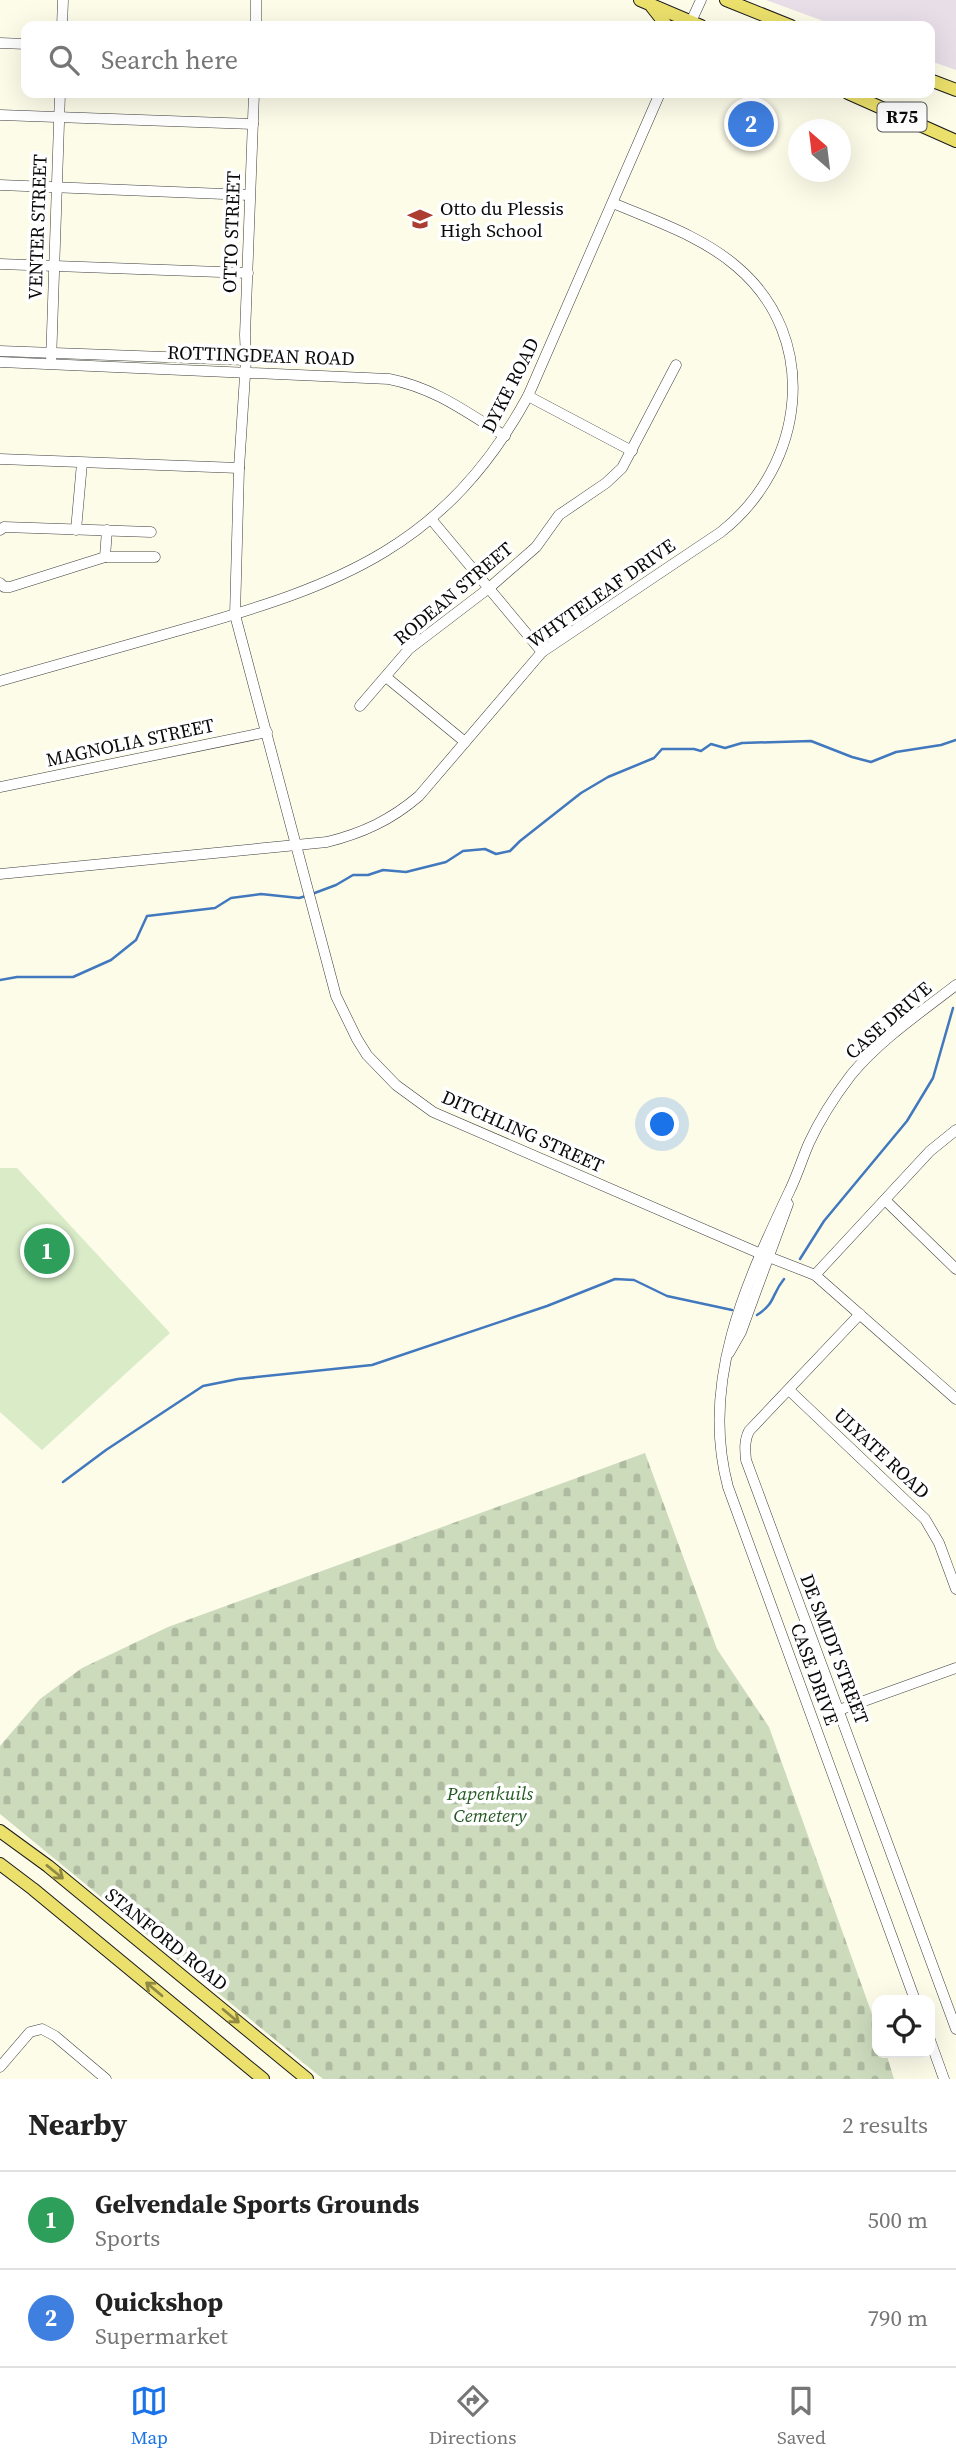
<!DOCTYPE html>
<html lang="en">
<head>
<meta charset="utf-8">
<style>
	body { margin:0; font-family:"Source Serif 4",serif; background:#f2f2f2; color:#222 }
	.controls { position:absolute; right:21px; bottom:21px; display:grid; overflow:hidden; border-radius:14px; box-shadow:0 7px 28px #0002 }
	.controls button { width:63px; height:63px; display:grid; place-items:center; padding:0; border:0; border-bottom:2px solid #e0e0e0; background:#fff; color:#222; font:35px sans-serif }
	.compass { position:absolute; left:788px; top:119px; width:63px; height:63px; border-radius:50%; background:#fff; box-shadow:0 7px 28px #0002; rotate:332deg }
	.you { position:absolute; left:663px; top:1125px; width:24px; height:24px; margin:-18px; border:5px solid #fff; border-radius:50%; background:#1a73e8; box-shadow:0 0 0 10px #1a73e833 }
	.badge { display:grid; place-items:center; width:46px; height:46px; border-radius:50%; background:#1a73e8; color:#fff; font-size:23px; font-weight:700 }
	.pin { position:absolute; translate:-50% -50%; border:4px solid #fff; box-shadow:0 2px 7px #0006 }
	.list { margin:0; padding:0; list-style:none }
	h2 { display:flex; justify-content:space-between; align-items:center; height:91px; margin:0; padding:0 28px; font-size:30px }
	h2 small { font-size:23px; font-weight:400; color:#767676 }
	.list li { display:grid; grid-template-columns:46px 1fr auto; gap:21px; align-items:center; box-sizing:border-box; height:98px; padding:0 28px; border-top:2px solid #e0e0e0 }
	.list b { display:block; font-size:26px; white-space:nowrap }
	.list p { margin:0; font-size:23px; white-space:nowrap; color:#767676 }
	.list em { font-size:23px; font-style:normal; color:#767676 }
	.icon { flex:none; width:38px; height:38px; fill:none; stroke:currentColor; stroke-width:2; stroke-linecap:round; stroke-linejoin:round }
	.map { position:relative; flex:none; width:956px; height:2079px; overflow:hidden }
	.search { position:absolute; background:#fff; box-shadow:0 7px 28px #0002; left:21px; right:21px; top:21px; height:77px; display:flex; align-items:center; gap:18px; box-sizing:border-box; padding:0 24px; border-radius:14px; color:#767676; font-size:26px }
	.sheet { height:287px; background:#fff }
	nav { display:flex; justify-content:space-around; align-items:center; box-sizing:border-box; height:98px; border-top:2px solid #e0e0e0; background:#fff; font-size:19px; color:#767676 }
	nav a { display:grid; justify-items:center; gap:4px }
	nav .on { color:#1a73e8 }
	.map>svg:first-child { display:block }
	.industrial { fill:#e8dee8 }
	.cemetery { fill:url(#cemetery-stones) }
	.pitch { fill:#d9ebc7 }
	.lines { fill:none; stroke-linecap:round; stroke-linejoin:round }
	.stream { stroke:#4178be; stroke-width:2.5 }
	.minor-casing { stroke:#3d3d3d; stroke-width:11 }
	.major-casing { stroke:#1b1b1b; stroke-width:14 }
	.minor { stroke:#fff; stroke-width:10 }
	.major { stroke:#ebe06b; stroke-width:12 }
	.oneway { stroke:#918a44 }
	.labels { text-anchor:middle; stroke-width:7; stroke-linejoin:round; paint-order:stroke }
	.shield { fill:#fff; stroke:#545454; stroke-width:2 }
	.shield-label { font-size:18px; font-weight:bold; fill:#0a0a0a }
	.poi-label { font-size:19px; fill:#0a0a0a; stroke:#fff; text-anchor:start }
	.street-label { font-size:19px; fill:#0a0a0a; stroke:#fff }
	.park-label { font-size:19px; font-style:italic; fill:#245a22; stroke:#fff }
</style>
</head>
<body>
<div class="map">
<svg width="956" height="2079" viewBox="0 0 956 2079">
	<defs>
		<pattern id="cemetery-stones" width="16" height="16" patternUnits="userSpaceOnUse" patternTransform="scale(1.75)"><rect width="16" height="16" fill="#cddbbd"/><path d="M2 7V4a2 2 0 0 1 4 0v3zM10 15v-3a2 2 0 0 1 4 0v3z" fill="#afbba1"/></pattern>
	</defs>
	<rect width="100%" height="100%" fill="#fdfce9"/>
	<path class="industrial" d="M766,0H956V70L930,61V26H837Z"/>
	<path class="cemetery" d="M645,1453L717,1649L769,1727L877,2028V2053H886L894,2079H323L0,1814V1746L40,1699L82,1668L168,1627Z"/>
	<path class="pitch" d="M0,1168H17L170,1333L42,1450L0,1412Z"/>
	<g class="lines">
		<g class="stream">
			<path d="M312,894L336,885L353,875H368L383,870L406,872L446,862L463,851L485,849L496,854L510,851L520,841L581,793L608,777L654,758L662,749H694L701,751L711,744L725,748L742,743L811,741L852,757L871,762L896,752L941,745L956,740"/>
			<path d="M0,980L17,977H73L111,960L136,940L147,916L215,908L231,898L261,894L299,898L306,896"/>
			<path d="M800,1259L824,1221L907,1121L933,1078L953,1008"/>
			<path d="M757,1315C776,1303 771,1295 784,1279"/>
			<path d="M63,1482L106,1450L203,1386L238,1379L372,1365L547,1306L615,1279L634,1280L667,1296L732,1310"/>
		</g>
		<g class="minor-casing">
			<g id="minor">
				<path d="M62,26L63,0"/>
				<path d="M256,26V0"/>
				<path d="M689,26L701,0"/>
				<path d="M0,43L26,44"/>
				<path d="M254,93L245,335L246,360L239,468L235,615L336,996L357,1039L367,1055L396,1085L433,1112L761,1254L815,1275L956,1399"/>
				<path d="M0,115L253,124"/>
				<path d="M0,185L249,195"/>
				<path d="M0,264L248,273"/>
				<path d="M0,351L246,360"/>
				<path d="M0,362L389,379C435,388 466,412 505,436"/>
				<path d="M51,363L60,93"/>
				<path d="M528,396L632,451"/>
				<path d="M0,459L239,468"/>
				<path d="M431,519L542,652"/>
				<path d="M0,530L4,527L151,532"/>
				<path d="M76,530L82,463"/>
				<path d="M105,557L107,530"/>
				<path d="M0,583L4,587H10L105,557H155"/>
				<path d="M386,677L465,742"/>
				<path d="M0,681C61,664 123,646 184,629C340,585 446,546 528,396L660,93"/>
				<path d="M360,706L409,649L489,588L536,547L559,515L606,483L622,468L676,365"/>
				<path d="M0,787L267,732"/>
				<path d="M0,874L327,842C363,833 391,820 419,796L542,652L721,532C805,466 822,338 736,266C701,236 655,221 613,203"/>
				<path d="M885,1200L956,1269"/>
				<path d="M815,1275L930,1151L956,1130"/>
				<path d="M860,1314L749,1431C744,1441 745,1450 746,1460L956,2029"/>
				<path d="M729,1353L741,1332L788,1204"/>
				<path d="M789,1390L925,1519L939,1543L956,1589"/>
				<path d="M839,1710L956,1668"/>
				<path d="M915,2000L728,1487C700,1383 745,1285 789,1192C797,1176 802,1159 809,1143C820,1119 835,1096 851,1075C880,1040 920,1013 956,985"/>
				<path d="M930,2040L944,2079"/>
				<path d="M0,2067L30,2032L42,2029L55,2036L106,2079"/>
			</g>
		</g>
		<g class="major-casing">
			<g id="major">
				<path d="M640,0L701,26"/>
				<path d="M726,0L791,26"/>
				<path d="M652,7L667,26"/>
				<path d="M930,80L956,90"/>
				<path d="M848,93L956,141"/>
				<path d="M0,1831L48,1866L307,2079"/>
				<path d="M0,1864L33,1889L263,2079"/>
			</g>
		</g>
		<use href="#minor" class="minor"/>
		<use href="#major" class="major"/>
	</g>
	<defs><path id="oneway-shaft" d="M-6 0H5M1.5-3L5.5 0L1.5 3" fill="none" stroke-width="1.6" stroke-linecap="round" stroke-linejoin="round" transform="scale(1.75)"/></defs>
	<g class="oneway">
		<use href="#oneway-shaft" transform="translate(55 1872) rotate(39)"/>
		<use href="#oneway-shaft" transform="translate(154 1989) rotate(-140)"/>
		<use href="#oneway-shaft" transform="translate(231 2016) rotate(40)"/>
	</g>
	<defs>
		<g id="school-bare" transform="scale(1.89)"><path d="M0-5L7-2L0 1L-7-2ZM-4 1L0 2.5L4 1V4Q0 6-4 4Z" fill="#ab3e31" stroke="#fff" stroke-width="2.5" paint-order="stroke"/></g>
	</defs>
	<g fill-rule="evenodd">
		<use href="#school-bare" x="420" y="219"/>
	</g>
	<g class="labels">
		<rect class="shield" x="877.5" y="102.5" width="49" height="29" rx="5"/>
		<g class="shield-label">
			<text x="902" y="123">R75</text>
		</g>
		<g class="poi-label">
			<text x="440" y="215">Otto du Plessis<tspan x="440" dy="22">High School</tspan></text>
		</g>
		<g class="street-label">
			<text transform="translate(37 227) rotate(-88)" y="7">VENTER STREET</text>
			<text transform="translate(231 232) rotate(-88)" y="7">OTTO STREET</text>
			<text transform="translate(261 355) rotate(2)" y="7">ROTTINGDEAN ROAD</text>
			<text transform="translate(510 385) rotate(-63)" y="7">DYKE ROAD</text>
			<text transform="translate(453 593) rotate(-40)" y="7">RODEAN STREET</text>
			<text transform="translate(601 593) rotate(-35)" y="7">WHYTELEAF DRIVE</text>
			<text transform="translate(130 742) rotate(-12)" y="7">MAGNOLIA STREET</text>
			<text transform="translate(888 1020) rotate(-41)" y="7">CASE DRIVE</text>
			<text transform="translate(523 1131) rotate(24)" y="7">DITCHLING STREET</text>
			<text transform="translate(882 1453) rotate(43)" y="7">ULYATE ROAD</text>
			<text transform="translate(835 1649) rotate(69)" y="7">DE SMIDT STREET</text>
			<text transform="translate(815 1674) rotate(70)" y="7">CASE DRIVE</text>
			<text transform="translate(167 1939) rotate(39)" y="7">STANFORD ROAD</text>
		</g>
		<g class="park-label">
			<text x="490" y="1800">Papenkuils<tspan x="490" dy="22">Cemetery</tspan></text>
		</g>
	</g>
</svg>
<div class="controls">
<button><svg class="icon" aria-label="locate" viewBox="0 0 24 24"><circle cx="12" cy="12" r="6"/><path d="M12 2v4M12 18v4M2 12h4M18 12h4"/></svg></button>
</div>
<svg class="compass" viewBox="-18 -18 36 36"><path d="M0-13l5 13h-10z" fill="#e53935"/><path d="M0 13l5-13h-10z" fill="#767676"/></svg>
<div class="you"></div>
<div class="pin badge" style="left:47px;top:1251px;background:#2e9e5b">1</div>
<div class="pin badge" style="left:751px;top:124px;background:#3f7fe0">2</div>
<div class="search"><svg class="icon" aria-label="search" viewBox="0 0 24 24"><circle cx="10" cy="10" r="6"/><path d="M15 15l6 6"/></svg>Search here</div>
</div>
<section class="sheet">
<h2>Nearby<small>2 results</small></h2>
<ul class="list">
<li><span class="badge" style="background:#2e9e5b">1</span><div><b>Gelvendale Sports Grounds</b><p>Sports</p></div><em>500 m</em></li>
<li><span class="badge" style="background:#3f7fe0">2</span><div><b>Quickshop</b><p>Supermarket</p></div><em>790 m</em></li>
</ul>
</section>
<nav>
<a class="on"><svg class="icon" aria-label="map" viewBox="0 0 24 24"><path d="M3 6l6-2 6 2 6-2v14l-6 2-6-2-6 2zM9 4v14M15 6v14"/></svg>Map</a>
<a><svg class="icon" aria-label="directions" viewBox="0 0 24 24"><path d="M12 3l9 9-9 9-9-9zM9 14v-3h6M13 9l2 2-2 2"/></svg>Directions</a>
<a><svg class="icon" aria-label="saved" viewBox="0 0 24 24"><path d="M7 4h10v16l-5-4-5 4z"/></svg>Saved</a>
</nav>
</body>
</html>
